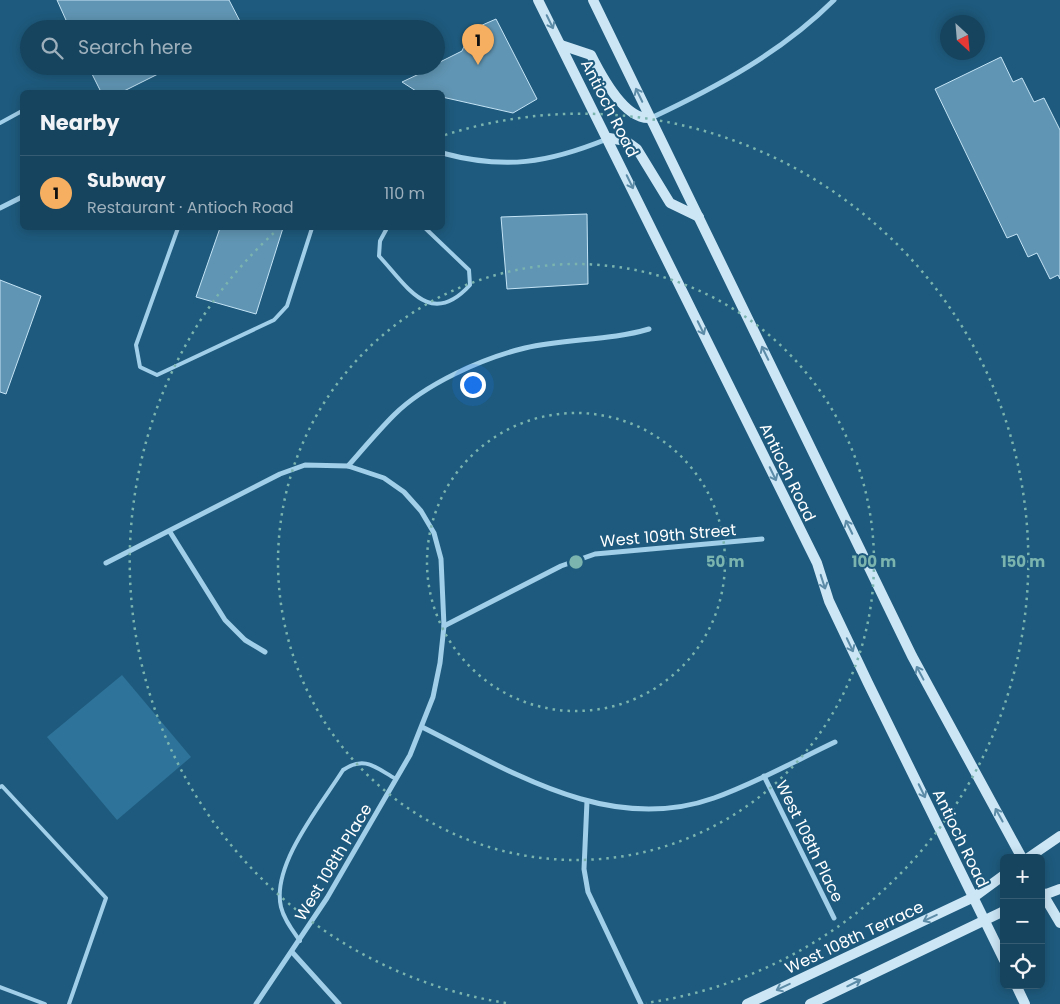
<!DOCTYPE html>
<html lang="en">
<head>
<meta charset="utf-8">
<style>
	body { margin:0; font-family:Poppins,sans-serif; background:#1f4b64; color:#f1f3f6 }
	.controls { position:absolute; right:15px; bottom:15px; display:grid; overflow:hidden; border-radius:8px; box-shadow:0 2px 12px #0003 }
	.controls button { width:45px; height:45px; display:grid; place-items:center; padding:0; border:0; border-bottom:1px solid #355c73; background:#16445e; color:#f1f3f6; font:25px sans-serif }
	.compass { position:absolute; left:940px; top:15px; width:45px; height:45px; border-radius:50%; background:#16445e; box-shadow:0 2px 12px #0003; rotate:154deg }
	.you { position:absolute; left:472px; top:384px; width:18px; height:18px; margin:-12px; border:4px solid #fff; border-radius:50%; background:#1a73e8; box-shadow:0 0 0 8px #1a73e833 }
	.badge { display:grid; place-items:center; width:32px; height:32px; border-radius:50%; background:#f6af60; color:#111; font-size:16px; font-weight:700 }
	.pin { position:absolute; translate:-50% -41px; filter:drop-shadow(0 1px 2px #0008) }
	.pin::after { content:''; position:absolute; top:26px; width:18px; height:15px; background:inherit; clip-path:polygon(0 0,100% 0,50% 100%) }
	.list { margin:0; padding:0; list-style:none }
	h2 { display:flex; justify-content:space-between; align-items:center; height:65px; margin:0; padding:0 20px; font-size:21px }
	h2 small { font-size:16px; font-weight:400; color:#9eb0bc }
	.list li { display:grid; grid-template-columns:32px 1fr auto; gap:15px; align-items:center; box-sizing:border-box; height:75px; padding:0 20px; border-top:1px solid #355c73 }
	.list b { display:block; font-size:19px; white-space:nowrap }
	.list p { margin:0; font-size:16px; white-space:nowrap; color:#9eb0bc }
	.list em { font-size:16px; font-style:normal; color:#9eb0bc }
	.icon { flex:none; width:28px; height:28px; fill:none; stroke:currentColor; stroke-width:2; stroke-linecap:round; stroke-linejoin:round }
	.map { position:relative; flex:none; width:1060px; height:1004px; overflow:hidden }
	.search { position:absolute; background:#16445e; box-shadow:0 2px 12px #0003; left:20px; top:20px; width:425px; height:55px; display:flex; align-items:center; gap:12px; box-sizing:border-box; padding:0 18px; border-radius:28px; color:#9eb0bc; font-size:19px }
	.panel { position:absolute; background:#16445e; box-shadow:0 2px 12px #0003; left:20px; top:90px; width:425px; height:140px; border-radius:8px }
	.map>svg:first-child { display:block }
	.green { fill:#2e739a }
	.building { fill:#6095b3; stroke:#c5e4f6 }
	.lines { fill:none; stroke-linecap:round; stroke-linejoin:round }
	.lane { stroke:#a1cee8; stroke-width:4 }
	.street { stroke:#a1cee8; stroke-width:5 }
	.secondary { stroke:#cce6f6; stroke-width:10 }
	.oneway { stroke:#5b8ba7 }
	.ring { fill:none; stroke:#7bb4af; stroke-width:2.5; stroke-dasharray:2.5 5 }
	.labels { text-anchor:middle; stroke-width:4; stroke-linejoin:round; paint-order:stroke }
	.street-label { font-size:16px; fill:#fff; stroke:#1e5a7d }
	.centre { fill:#7bb4af; stroke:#1e5a7d; stroke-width:2.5 }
	.ring-label { font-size:15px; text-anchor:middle; font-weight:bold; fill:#7bb4af; stroke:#1e5a7d; stroke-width:4; stroke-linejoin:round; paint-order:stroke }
</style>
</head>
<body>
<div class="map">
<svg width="1060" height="1004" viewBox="0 0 1060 1004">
	<rect width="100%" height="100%" fill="#1e5a7d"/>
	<path class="green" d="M122,675L191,757L117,820L47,737Z"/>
	<g class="building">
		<path d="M57,0H229L244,29H70Z"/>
		<path d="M496,19L537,99L513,113L442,97V92L416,91L402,82L436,66V64L462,51L471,30Z"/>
		<path d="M1001,57L1013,82L1022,78L1034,102L1044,98L1060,130V279L1058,275L1050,279L1037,253L1028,257L1017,234L1007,238L935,89Z"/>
		<path d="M88,66H174L122,92H101Z"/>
		<path d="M587,214L588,284L507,289L501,217Z"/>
		<path d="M220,228H283L256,314L196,297Z"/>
		<path d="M0,280L41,296L6,394L0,392Z"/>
	</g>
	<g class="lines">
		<g class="lane">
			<path d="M0,123L22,111"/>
			<path d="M178,228L136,345L140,367L157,375L274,320L287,306L312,228"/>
			<path d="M387,228L380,241L379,256C407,286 430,329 470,285L469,270L425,228"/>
			<path d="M0,787L2,786L106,898L69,1004"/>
			<path d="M300,941C293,931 284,920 281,907C271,865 321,805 343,770C365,755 376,768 396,779"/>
			<path d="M0,987L45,1004"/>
		</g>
		<g class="street">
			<path d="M651,118C717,87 782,52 834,0"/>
			<path d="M442,153C505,170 548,163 607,139"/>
			<path d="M0,208L22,197"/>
			<path d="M170,532L225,620L245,640L265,652"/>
			<path d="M106,563L280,474L305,465L348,466C363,449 378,431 394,415C425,384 483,358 525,348C566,338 609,341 649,329"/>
			<path d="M444,626L561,566L595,554L762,539"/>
			<path d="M422,727C512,772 610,835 714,798C756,783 795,761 835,742"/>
			<path d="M764,776L834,918"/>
			<path d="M587,801L584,869L588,892L641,1004"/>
			<path d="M292,952L339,1004"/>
			<path d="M256,1004L327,898L410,755L433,697L440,663L444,626L441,559L434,533L421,511L404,492L384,478L348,466"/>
		</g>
		<g class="secondary">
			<path d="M538,0L817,563L829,601L868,683L1004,960"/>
			<path d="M593,0L912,656L1022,858"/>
			<path d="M561,45L591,55C601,75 624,120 650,118"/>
			<path d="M609,138L626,141L637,149L670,203L699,217"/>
			<path d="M1028,858L1060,836"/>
			<path d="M1041,891L1060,923"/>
			<path d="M1041,896L1060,889"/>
			<path d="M1016,985L1025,1004"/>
			<path d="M747,1004L974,897L1004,875"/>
			<path d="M810,1004L1004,911"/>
		</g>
	</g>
	<defs><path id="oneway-shaft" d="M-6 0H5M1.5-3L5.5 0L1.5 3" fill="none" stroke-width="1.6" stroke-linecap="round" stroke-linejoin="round" transform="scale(1.25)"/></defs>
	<g class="oneway">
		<use href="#oneway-shaft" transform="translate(550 22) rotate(64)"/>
		<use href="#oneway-shaft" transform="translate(639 95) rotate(-116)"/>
		<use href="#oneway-shaft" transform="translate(630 182) rotate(64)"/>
		<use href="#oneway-shaft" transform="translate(701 328) rotate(64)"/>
		<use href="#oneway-shaft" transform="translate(765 353) rotate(-116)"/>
		<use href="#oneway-shaft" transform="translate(773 474) rotate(64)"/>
		<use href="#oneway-shaft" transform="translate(849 527) rotate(-116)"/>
		<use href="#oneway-shaft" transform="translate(823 582) rotate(72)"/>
		<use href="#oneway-shaft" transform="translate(850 645) rotate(65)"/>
		<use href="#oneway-shaft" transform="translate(920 673) rotate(-118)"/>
		<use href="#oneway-shaft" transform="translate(922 791) rotate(64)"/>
		<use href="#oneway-shaft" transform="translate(999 815) rotate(-119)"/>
		<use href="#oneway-shaft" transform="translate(930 918) rotate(155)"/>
		<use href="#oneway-shaft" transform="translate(854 983) rotate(-26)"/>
		<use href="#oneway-shaft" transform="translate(783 987) rotate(155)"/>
	</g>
	<g class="ring">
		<circle cx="576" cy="562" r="149"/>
		<circle cx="576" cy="562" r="298"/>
		<path d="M506 1003A447 447 0 0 1 277 230M445 135A447 447 0 1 1 646 1003"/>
	</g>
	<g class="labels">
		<g class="street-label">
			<text transform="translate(610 108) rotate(63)" y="6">Antioch Road</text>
			<text transform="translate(788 472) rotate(64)" y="6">Antioch Road</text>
			<text transform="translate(668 535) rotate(-5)" y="6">West 109th Street</text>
			<text transform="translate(961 838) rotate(64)" y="6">Antioch Road</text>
			<text transform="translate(810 841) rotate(64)" y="6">West 108th Place</text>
			<text transform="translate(333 862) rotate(-59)" y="6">West 108th Place</text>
			<text transform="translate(854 937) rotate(-25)" y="6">West 108th Terrace</text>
		</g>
	</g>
	<circle cx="576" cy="562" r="8" class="centre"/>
	<g class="ring-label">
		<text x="725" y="567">50 m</text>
		<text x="874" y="567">100 m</text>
		<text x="1023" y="567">150 m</text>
	</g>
</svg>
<div class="controls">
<button>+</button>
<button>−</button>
<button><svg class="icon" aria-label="locate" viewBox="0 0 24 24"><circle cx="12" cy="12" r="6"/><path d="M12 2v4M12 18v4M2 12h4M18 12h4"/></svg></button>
</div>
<svg class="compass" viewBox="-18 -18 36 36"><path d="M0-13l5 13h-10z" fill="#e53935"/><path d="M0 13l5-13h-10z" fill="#9eb0bc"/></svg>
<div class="you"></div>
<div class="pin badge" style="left:478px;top:65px">1</div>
<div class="search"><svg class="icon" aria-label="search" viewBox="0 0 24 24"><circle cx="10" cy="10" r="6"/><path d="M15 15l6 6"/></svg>Search here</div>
<section class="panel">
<h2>Nearby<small></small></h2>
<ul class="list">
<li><span class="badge">1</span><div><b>Subway</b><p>Restaurant · Antioch Road</p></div><em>110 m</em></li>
</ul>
</section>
</div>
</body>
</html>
